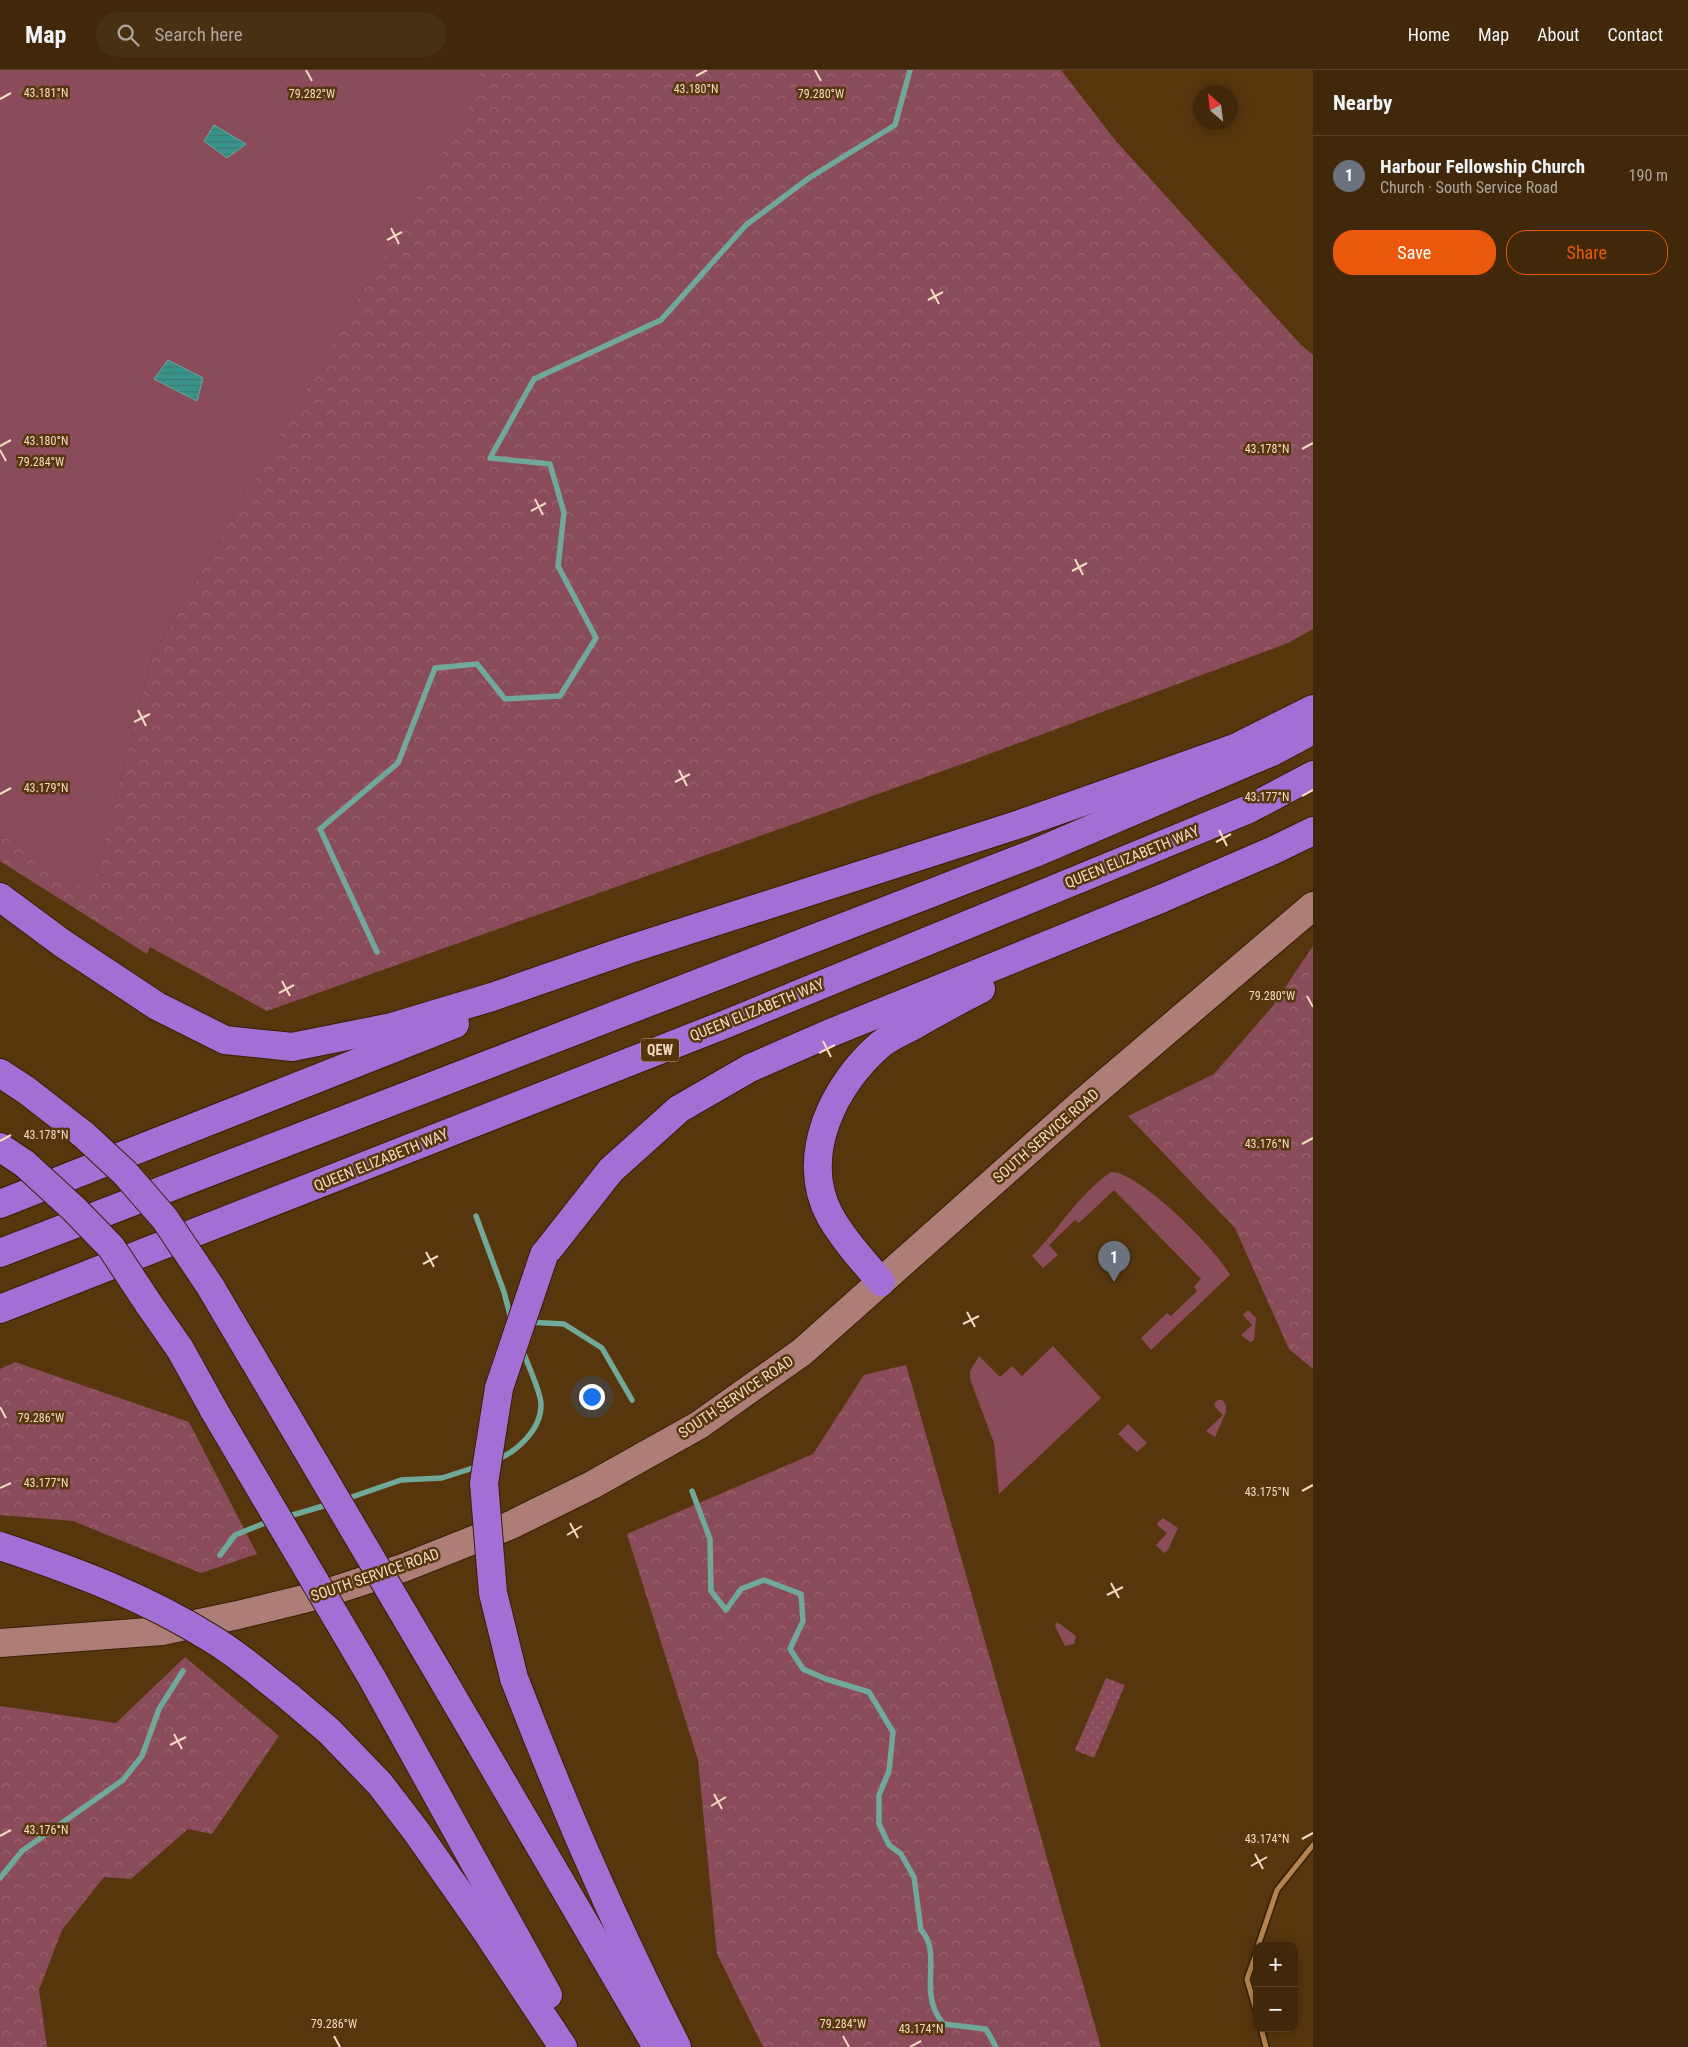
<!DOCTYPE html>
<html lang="en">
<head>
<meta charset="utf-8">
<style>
	body { margin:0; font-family:"Roboto Condensed",sans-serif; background:#483013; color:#f1f3f6 }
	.controls { position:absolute; right:15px; bottom:15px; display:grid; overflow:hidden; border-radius:10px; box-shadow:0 2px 12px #0003 }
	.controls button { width:45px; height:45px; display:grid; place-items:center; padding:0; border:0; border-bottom:1px solid #5a442b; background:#41280a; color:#f1f3f6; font:25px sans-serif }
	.compass { position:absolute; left:1193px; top:15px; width:45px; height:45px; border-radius:50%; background:#41280a; box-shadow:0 2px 12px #0003; rotate:332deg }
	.you { position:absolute; left:591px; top:1326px; width:18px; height:18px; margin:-12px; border:4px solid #fff; border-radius:50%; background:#1a73e8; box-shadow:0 0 0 8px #1a73e833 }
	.badge { display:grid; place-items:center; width:32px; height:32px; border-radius:50%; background:#ea580c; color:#fff; font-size:16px; font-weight:700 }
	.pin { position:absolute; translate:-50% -41px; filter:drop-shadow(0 1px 2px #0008) }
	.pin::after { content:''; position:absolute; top:26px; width:18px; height:15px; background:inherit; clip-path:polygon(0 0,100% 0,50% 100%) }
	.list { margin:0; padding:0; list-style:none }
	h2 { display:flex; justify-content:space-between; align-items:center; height:65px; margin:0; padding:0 20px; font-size:21px }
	h2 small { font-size:16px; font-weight:400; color:#aea69c }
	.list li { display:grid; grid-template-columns:32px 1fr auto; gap:15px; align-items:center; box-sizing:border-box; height:80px; padding:0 20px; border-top:1px solid #5a442b }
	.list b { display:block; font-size:19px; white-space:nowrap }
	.list p { margin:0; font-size:16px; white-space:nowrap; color:#aea69c }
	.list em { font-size:16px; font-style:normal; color:#aea69c }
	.actions { display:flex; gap:10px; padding:15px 20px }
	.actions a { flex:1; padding:11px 0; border:1px solid #ea580c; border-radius:20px; text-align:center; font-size:18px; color:#ea580c }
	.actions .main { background:#ea580c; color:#fff }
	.icon { flex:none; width:28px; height:28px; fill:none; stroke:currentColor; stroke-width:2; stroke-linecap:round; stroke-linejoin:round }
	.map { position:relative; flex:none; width:1313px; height:1977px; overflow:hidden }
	header { display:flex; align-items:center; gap:30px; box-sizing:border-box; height:70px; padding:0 25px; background:#41280a; border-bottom:1px solid #5a442b }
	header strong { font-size:24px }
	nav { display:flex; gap:28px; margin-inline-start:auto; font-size:18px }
	.search { width:350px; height:45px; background:#483013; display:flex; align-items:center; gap:12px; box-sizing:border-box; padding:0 18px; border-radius:28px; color:#aea69c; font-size:19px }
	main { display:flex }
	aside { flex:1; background:#41280a }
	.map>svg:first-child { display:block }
	.green { fill:#8a4b5a }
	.forest { fill:url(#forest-crowns) }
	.garden { fill:url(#garden-dots) }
	.water { fill:url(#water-rules); stroke:#70a89a }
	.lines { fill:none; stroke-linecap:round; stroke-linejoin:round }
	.stream { stroke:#70a89a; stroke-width:5.5 }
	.street-casing { stroke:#361f04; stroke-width:8 }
	.secondary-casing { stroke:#361f04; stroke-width:30 }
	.highway-casing { stroke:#361f04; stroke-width:30 }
	.street { stroke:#b38351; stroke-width:5 }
	.secondary { stroke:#ae7d78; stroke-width:28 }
	.highway { stroke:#a36fd4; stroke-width:28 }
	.highway-bridge-casing { stroke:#361f04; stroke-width:30; stroke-linecap:butt }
	.highway-bridge { stroke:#a36fd4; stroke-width:28 }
	.ticks { fill:none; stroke:#f4dac1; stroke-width:2 }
	.labels { text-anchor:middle; stroke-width:5; stroke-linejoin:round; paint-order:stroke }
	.shield { fill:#57360e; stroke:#c5a98b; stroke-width:1 }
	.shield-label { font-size:14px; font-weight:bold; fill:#f4dac1 }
	.street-label { font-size:15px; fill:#f4dac1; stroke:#57360e }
	.ticks-label { font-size:12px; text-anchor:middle; fill:#f4dac1; stroke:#57360e; stroke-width:5; stroke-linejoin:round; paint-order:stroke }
</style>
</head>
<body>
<header>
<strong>Map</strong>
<div class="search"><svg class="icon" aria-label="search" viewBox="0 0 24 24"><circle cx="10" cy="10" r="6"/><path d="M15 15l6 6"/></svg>Search here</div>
<nav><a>Home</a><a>Map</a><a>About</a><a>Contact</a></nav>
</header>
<main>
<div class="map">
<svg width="1313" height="1977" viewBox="0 0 1313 1977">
	<defs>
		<pattern id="forest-crowns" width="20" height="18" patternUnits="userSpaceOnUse" patternTransform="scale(1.25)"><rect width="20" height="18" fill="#8a4b5a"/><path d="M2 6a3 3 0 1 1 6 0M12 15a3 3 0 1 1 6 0" fill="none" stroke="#9b6470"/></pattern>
		<pattern id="garden-dots" width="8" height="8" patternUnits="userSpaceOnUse" patternTransform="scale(1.25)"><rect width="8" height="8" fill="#8a4b5a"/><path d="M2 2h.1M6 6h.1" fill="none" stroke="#9b6470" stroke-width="1.8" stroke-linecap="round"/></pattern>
		<pattern id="water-rules" width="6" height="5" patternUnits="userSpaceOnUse" patternTransform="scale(1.25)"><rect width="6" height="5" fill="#38938a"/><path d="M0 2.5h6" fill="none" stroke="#3d7a72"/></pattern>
	</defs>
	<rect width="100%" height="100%" fill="#57360e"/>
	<g class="green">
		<path d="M0,0H478L485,10L152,587L91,825L8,769L0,767Z"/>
		<path d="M1111,1102C1140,1102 1217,1180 1230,1205L1151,1280L1141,1268L1167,1243L1171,1246L1197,1221L1194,1217L1201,1209L1114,1120L1079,1153L1075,1150L1049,1175L1058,1185L1043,1198L1032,1186C1060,1158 1077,1126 1111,1102Z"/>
		<path d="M1248,1240L1256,1248L1254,1270L1250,1272L1241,1265L1252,1255L1243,1245Z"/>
		<path d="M1053,1276L1101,1328L999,1424L994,1373L970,1309V1301L979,1286L1000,1307L1012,1296L1022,1306Z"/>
		<path d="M1218,1330H1222L1226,1335V1342L1215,1367L1206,1361L1223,1345L1216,1338L1214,1334Z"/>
		<path d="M1128,1354L1147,1373L1137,1382L1118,1364Z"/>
		<path d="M1163,1448L1178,1458L1168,1480L1164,1483L1156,1475L1167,1463L1158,1456L1157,1453Z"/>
		<path d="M1057,1552L1076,1566L1074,1574L1065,1576L1055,1556Z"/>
	</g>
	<g class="forest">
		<path d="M478,0H1061L1115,70L1301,275L1313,285V559L1288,573L965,693L267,941L150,877L147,884L0,791V767L8,769L91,824L152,587L484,11Z"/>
		<path d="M1313,876V1299L1289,1279L1235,1158L1128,1046L1214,1004L1272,937Z"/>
		<path d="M15,1292L189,1352L257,1484L201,1503L73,1451L0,1445V1299Z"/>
		<path d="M906,1295L1101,1977H763L717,1884L698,1690L627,1464L813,1384L864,1305Z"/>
		<path d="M185,1587L279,1666L212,1764L188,1759L131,1809L104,1807L62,1860L39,1920L47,1977H0V1636L116,1653Z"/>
	</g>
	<path class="garden" d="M1106,1608L1125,1615L1094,1688L1075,1680Z"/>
	<g class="water">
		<path d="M214,55L246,74L227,88L204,71Z"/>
		<path d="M168,290L203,308L197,331L154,309Z"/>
	</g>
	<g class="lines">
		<g class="stream">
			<path d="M377,882L320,759L398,693L435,598L477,594L505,629L560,626L596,568L558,496L564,443L550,394L490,388L534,309L661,250L746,155L809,108L895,55L910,0"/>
			<path d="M476,1146L504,1222L511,1249"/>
			<path d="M528,1252L564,1254L602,1278L632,1330"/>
			<path d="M495,1390C516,1383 542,1359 541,1334C541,1322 527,1293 522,1279"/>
			<path d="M692,1421L710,1469L711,1521L726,1540L741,1519L764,1510L801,1524L803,1551L790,1579L803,1599L826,1609L869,1622L893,1662L889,1701L879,1725V1754L889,1775L901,1784L914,1807L921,1860C937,1876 928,1905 931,1925C932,1937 937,1945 943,1954L986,1959L996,1977"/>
			<path d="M343,1430L401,1410L442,1408L479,1396"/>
			<path d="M286,1447L330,1434"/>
			<path d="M220,1485L235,1465L270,1451"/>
			<path d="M0,1808L22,1781L123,1710L142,1686L159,1639L183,1601"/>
		</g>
		<g class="street-casing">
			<g id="street">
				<path d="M1258,1876L1277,1820L1313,1775"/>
				<path d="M1257,1881L1247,1909L1257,1944"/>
				<path d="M1261,1958L1266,1977"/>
			</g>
		</g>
		<g class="secondary-casing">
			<path id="secondary" d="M0,1573L162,1561L238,1545L320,1525L403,1498L511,1455L592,1415L699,1355L802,1282L1082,1033L1313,836"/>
		</g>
		<g class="highway-casing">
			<g id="highway">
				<path d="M0,827L62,873L157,936L225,970L292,977L392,957L492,927L627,880L1020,754L1235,678L1313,639"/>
				<path d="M0,1003L26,1020L84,1065"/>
				<path d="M0,1077L25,1094"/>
				<path d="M0,1134L455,954"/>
				<path d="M0,1183L1035,783L1274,681L1313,660"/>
				<path d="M544,1185L611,1100L679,1039L750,998L828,964L1163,828L1274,780L1313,761"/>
				<path d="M881,1212C863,1191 844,1170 830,1146C798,1086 834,1014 881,974C890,967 901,962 911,957C934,944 957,931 981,919"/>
				<path d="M210,1216L255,1292"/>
				<path d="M148,1233L180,1279L215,1342"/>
				<path d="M0,1239L726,954L1249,739L1313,705"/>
				<path d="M372,1608L548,1925"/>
				<path d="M514,1608C562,1733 616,1857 677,1977"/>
				<path d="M444,1612L657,1977"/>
				<path d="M288,1626L329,1661L380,1714L416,1761L486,1861L563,1977"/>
			</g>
		</g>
		<use href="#street" class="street"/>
		<use href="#secondary" class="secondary"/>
		<use href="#highway" class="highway"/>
		<g class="highway-bridge-casing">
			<g id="highway-bridge">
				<path d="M84,1065L125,1103L165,1149L210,1216"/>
				<path d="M25,1094L74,1139L111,1177L148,1233"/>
				<path d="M255,1292L444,1612"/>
				<path d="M215,1342L372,1608"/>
				<path d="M0,1476C73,1500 147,1528 212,1569C239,1585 263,1607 288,1626"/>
				<path d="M514,1608L493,1523L484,1413L499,1318L544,1185"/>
			</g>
		</g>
		<use href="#highway-bridge" class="highway-bridge"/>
	</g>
	<path class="ticks" d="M306,0L312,11M815,0L821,11M696,6L707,0M0,29L11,23M391,158L399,174M387,170L402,162M931,219L939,234M928,230L943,222M0,376L11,370M1302,379L1313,373M0,380L6,391M535,429L543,445M531,441L546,433M1075,489L1083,505M1072,501L1087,493M138,640L146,656M134,652L150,644M679,700L687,716M675,712L690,704M0,724L11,718M1302,726L1313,720M1219,760L1227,776M1216,772L1231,764M282,911L290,926M279,923L294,915M1307,926L1313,937M823,971L831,987M819,983L835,975M0,1071L11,1065M1302,1074L1313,1068M426,1182L434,1197M423,1194L438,1186M967,1242L975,1257M963,1254L979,1246M0,1337L6,1348M0,1418L11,1413M1302,1421L1313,1415M570,1453L578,1468M567,1465L582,1456M1111,1513L1119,1528M1107,1525L1123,1517M174,1664L182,1679M170,1675L186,1667M714,1724L722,1739M711,1736L726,1727M0,1766L11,1760M1302,1769L1313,1763M1255,1784L1263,1799M1251,1796L1267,1787M334,1966L340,1977M843,1966L849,1977M910,1977L921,1971"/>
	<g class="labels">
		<rect class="shield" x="641" y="968.5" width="38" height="23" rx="4"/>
		<g class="shield-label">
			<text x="660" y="985">QEW</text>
		</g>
		<g class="street-label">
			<text transform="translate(1132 787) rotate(-22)" y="5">QUEEN ELIZABETH WAY</text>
			<text transform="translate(757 940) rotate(-22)" y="5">QUEEN ELIZABETH WAY</text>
			<text transform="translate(1046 1066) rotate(-41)" y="5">SOUTH SERVICE ROAD</text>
			<text transform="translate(381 1090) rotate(-22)" y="5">QUEEN ELIZABETH WAY</text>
			<text transform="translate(736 1327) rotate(-34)" y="5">SOUTH SERVICE ROAD</text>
			<text transform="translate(375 1505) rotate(-19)" y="5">SOUTH SERVICE ROAD</text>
		</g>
	</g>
	<g class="ticks-label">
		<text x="696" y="23">43.180°N</text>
		<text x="46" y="27">43.181°N</text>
		<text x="312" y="28">79.282°W</text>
		<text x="821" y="28">79.280°W</text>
		<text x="46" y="375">43.180°N</text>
		<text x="1267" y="383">43.178°N</text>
		<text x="41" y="396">79.284°W</text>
		<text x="46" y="722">43.179°N</text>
		<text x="1267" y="731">43.177°N</text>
		<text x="1272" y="930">79.280°W</text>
		<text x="46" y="1069">43.178°N</text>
		<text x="1267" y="1078">43.176°N</text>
		<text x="41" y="1352">79.286°W</text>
		<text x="46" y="1417">43.177°N</text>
		<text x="1267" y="1426">43.175°N</text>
		<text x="46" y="1764">43.176°N</text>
		<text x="1267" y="1773">43.174°N</text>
		<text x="334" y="1958">79.286°W</text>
		<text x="843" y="1958">79.284°W</text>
		<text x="921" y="1963">43.174°N</text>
	</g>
</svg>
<div class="controls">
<button>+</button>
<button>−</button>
</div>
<svg class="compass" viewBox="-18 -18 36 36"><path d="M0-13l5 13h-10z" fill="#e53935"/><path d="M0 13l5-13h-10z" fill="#aea69c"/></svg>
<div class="you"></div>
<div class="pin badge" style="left:1114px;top:1212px;background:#6b7280">1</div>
</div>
<aside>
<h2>Nearby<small></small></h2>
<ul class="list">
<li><span class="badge" style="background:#6b7280">1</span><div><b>Harbour Fellowship Church</b><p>Church · South Service Road</p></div><em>190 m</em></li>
</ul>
<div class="actions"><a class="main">Save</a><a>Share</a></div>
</aside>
</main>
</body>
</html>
